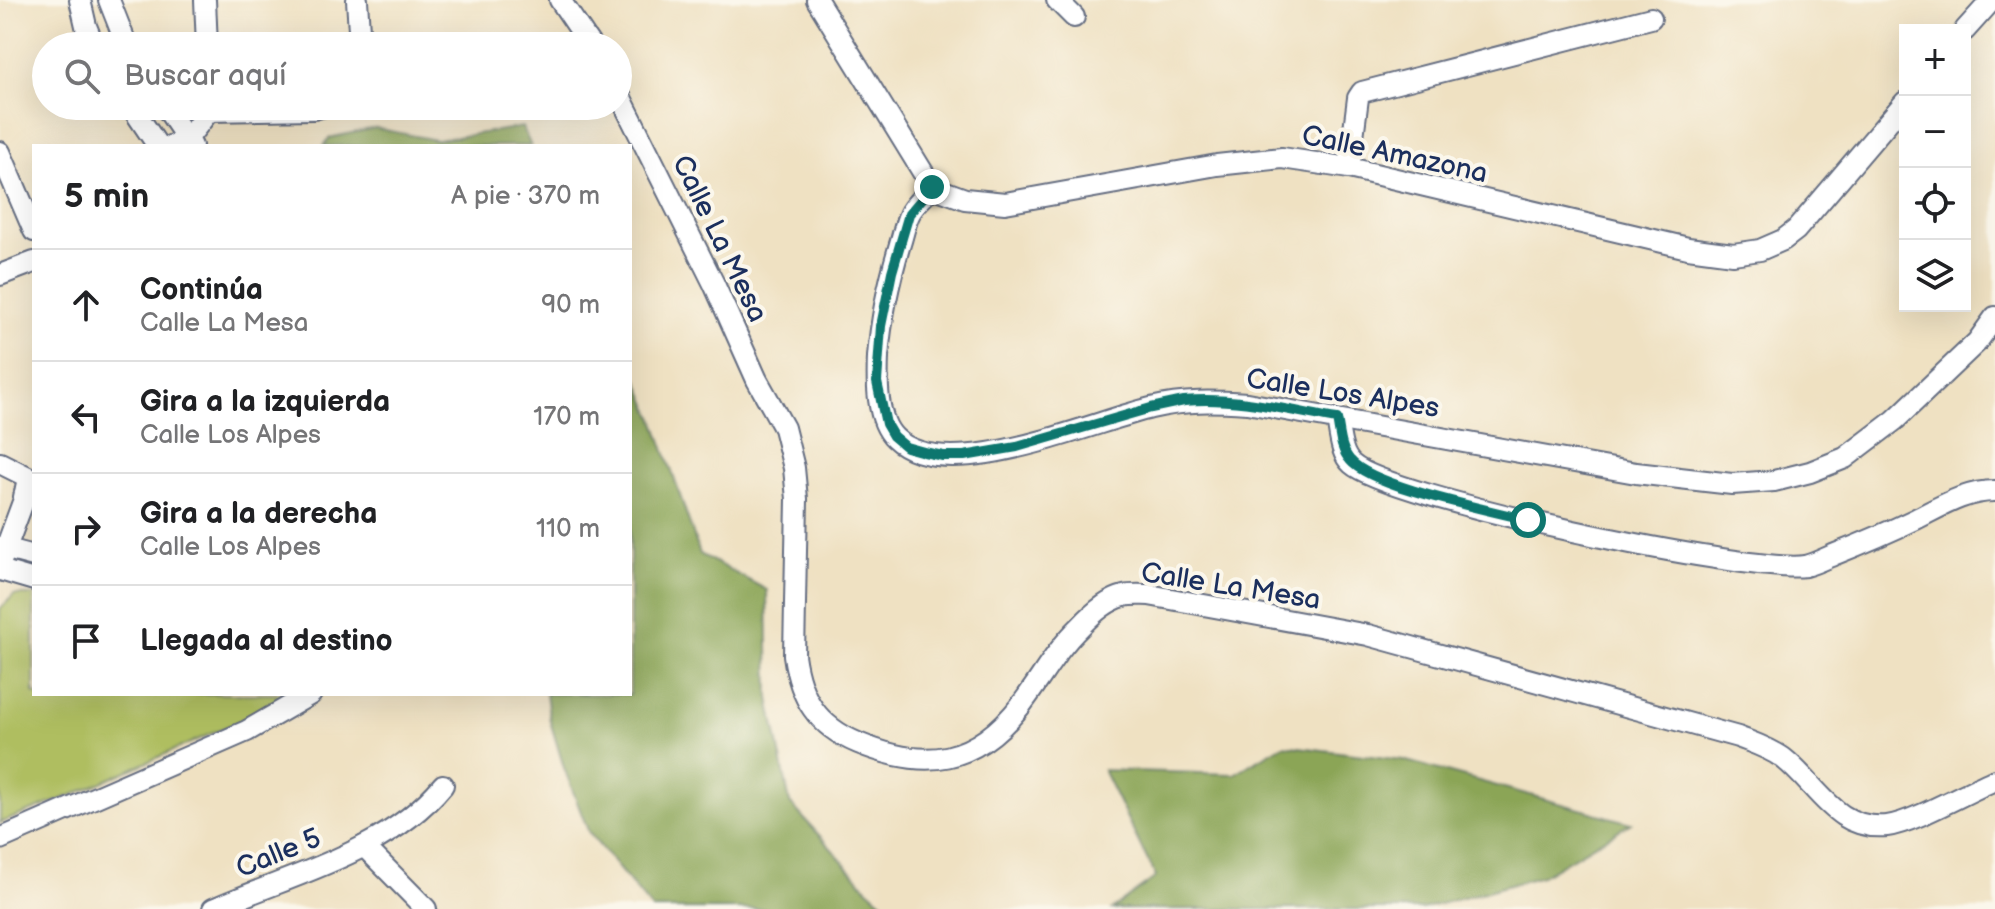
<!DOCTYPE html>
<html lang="es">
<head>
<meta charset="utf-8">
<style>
	body { margin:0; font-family:"Balsamiq Sans",sans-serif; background:#f6f6f6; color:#202124 }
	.controls { position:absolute; right:24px; top:24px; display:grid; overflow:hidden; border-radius:0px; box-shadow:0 8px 32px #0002 }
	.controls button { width:72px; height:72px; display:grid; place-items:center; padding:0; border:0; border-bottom:2px solid #e0e0e0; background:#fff; color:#202124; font:40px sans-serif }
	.stop { position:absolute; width:24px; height:24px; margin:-18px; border:6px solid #0f766e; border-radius:50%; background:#fff }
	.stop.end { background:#0f766e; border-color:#fff; box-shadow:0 2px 8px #0008 }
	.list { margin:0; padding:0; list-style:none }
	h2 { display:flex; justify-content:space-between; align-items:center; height:104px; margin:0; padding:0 32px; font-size:34px }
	h2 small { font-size:26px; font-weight:400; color:#757577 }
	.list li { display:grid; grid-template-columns:52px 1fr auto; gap:24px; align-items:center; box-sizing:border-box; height:112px; padding:0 32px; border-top:2px solid #e0e0e0 }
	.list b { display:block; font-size:30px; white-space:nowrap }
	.list p { margin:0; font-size:26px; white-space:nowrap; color:#757577 }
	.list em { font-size:26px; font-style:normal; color:#757577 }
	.icon { flex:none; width:44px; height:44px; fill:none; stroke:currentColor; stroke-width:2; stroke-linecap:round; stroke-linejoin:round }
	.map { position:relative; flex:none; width:1995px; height:909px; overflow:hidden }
	.search { position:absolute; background:#fff; box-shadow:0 8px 32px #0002; left:32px; top:32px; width:600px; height:88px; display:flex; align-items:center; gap:20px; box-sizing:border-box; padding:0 28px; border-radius:44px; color:#757577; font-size:30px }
	.panel { position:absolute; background:#fff; box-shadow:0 8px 32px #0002; left:32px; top:144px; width:600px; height:552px; border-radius:0px }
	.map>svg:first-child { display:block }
	.green { fill:#afbe60; stroke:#65765f; stroke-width:2 }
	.forest { fill:#8ba556; stroke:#536a5a; stroke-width:2 }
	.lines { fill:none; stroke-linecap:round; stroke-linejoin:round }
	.street-casing { stroke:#656d81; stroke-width:24 }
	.street { stroke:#fff; stroke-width:20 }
	.route { stroke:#0f766e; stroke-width:10 }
	.labels { text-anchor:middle; stroke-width:8; stroke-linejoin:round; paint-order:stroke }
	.street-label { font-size:28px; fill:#1b2f5e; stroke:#fbf7ec }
</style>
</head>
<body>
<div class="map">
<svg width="1995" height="909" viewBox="0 0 1995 909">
	<rect width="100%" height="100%" fill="#fbf7ec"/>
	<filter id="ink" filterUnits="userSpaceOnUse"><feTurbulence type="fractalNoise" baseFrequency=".0125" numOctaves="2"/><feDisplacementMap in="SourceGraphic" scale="16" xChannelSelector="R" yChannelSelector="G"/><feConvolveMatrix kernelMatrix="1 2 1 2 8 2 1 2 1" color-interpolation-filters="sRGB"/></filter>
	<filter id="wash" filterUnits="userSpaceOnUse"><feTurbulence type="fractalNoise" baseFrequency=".006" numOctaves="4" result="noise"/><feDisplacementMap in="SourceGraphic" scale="32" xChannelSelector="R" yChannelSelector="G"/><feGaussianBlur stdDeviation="1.8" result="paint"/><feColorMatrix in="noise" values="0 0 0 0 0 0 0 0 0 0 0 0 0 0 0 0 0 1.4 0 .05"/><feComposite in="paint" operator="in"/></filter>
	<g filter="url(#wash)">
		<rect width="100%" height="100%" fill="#efe1c2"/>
		<path class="green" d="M14,595H34V694H293L274,706L75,794L0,823V609Z"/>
		<g class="forest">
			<path d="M522,127L531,146H324L329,138L375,128L436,140Z"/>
			<path d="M630,362L654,419L700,554L767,590L769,698L790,803L866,887L891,909H652L589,833L564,768L550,721L546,694H630Z"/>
			<path d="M1283,745L1403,760L1631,823L1542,876L1422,909H1112L1156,877L1103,770L1234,774Z"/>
		</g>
	</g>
	<g filter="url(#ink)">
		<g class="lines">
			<g class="street-casing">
				<g id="street">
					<path d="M80,0L86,26L94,46"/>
					<path d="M109,0L127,46"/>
					<path d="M205,0L207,46"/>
					<path d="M357,0L360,46"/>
					<path d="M560,0L591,46"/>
					<path d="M817,0L932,187L965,199L1005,203L1217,165L1282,158L1349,168L1688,248L1733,254L1760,250L1783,240L1796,230L1905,102"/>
					<path d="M1057,0L1074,17"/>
					<path d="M1965,30L1992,0"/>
					<path d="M618,92L714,284L757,380L784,428L794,468L797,499L794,655C800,698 817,726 858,743C926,771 975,764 1021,705C1041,679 1056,650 1080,627C1092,614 1107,600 1124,596C1132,594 1141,595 1149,595L1368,635L1738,737C1753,743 1769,748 1783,758C1818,785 1835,831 1887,826C1913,823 1968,791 1995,780"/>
					<path d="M131,106L158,146"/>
					<path d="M165,106L192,146"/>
					<path d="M209,111L314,109L325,106"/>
					<path d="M170,146L187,139L209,111L208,106"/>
					<path d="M0,152L34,231"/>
					<path d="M1349,168L1358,98L1362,92L1651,18"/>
					<path d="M932,187C925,196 913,205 909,215C905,224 903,235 900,244C889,281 881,318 878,357C877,380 876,420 895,438C946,487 1091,422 1151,408C1184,400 1213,401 1247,403L1636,473L1732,484L1774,481L1810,472L1845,458L1895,420L1977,342L1995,317"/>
					<path d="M0,275L34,262"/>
					<path d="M1337,419C1340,433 1340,453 1352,464C1390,498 1750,574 1805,566C1814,564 1824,559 1833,555C1861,544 1889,532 1916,519C1942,506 1965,491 1995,491"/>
					<path d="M0,463L34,480"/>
					<path d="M0,547L34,556"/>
					<path d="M0,564L23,502L28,478"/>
					<path d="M0,570L34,580"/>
					<path d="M0,839L247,731L311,694"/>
					<path d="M364,846L426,909"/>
					<path d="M213,909C290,875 387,853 443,785"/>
				</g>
			</g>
			<use href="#street" class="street"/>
		</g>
	</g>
	<g class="lines" filter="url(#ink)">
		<path class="route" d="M932,187L909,214L892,272L881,326L877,382L886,424L893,436L906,447L924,452L943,456H964L1017,447L1151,408L1184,401C1235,396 1287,410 1337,419C1340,433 1340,449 1350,460C1372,487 1490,510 1528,520"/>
	</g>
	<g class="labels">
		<g class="street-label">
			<text transform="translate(1395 153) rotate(12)" y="10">Calle Amazona</text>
			<text transform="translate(721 238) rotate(64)" y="10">Calle La Mesa</text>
			<text transform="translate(1343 392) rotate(9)" y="10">Calle Los Alpes</text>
			<text transform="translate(1231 585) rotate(9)" y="10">Calle La Mesa</text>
			<text transform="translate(278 852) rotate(-22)" y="10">Calle 5</text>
		</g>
	</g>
</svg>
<div class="controls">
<button>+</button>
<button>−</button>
<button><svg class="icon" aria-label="locate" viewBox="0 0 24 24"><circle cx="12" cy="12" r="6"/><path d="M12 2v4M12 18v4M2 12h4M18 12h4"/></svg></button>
<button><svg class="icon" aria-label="layers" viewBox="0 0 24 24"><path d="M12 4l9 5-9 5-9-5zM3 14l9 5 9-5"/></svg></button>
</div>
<div class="stop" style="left:1528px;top:520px"></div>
<div class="stop end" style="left:932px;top:187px"></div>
<div class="search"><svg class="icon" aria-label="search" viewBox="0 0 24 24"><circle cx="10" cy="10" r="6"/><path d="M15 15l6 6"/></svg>Buscar aquí</div>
<section class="panel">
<h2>5 min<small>A pie · 370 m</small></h2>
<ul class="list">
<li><svg class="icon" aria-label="ahead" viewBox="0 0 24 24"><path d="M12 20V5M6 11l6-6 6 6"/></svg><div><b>Continúa</b><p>Calle La Mesa</p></div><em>90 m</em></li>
<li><svg class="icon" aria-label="left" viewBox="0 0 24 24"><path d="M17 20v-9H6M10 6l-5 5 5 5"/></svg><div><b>Gira a la izquierda</b><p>Calle Los Alpes</p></div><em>170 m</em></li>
<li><svg class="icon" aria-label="right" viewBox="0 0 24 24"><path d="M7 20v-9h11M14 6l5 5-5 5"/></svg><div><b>Gira a la derecha</b><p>Calle Los Alpes</p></div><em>110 m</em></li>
<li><svg class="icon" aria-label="arrive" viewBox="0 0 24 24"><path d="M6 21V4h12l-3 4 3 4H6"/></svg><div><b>Llegada al destino</b></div></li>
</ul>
</section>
</div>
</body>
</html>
